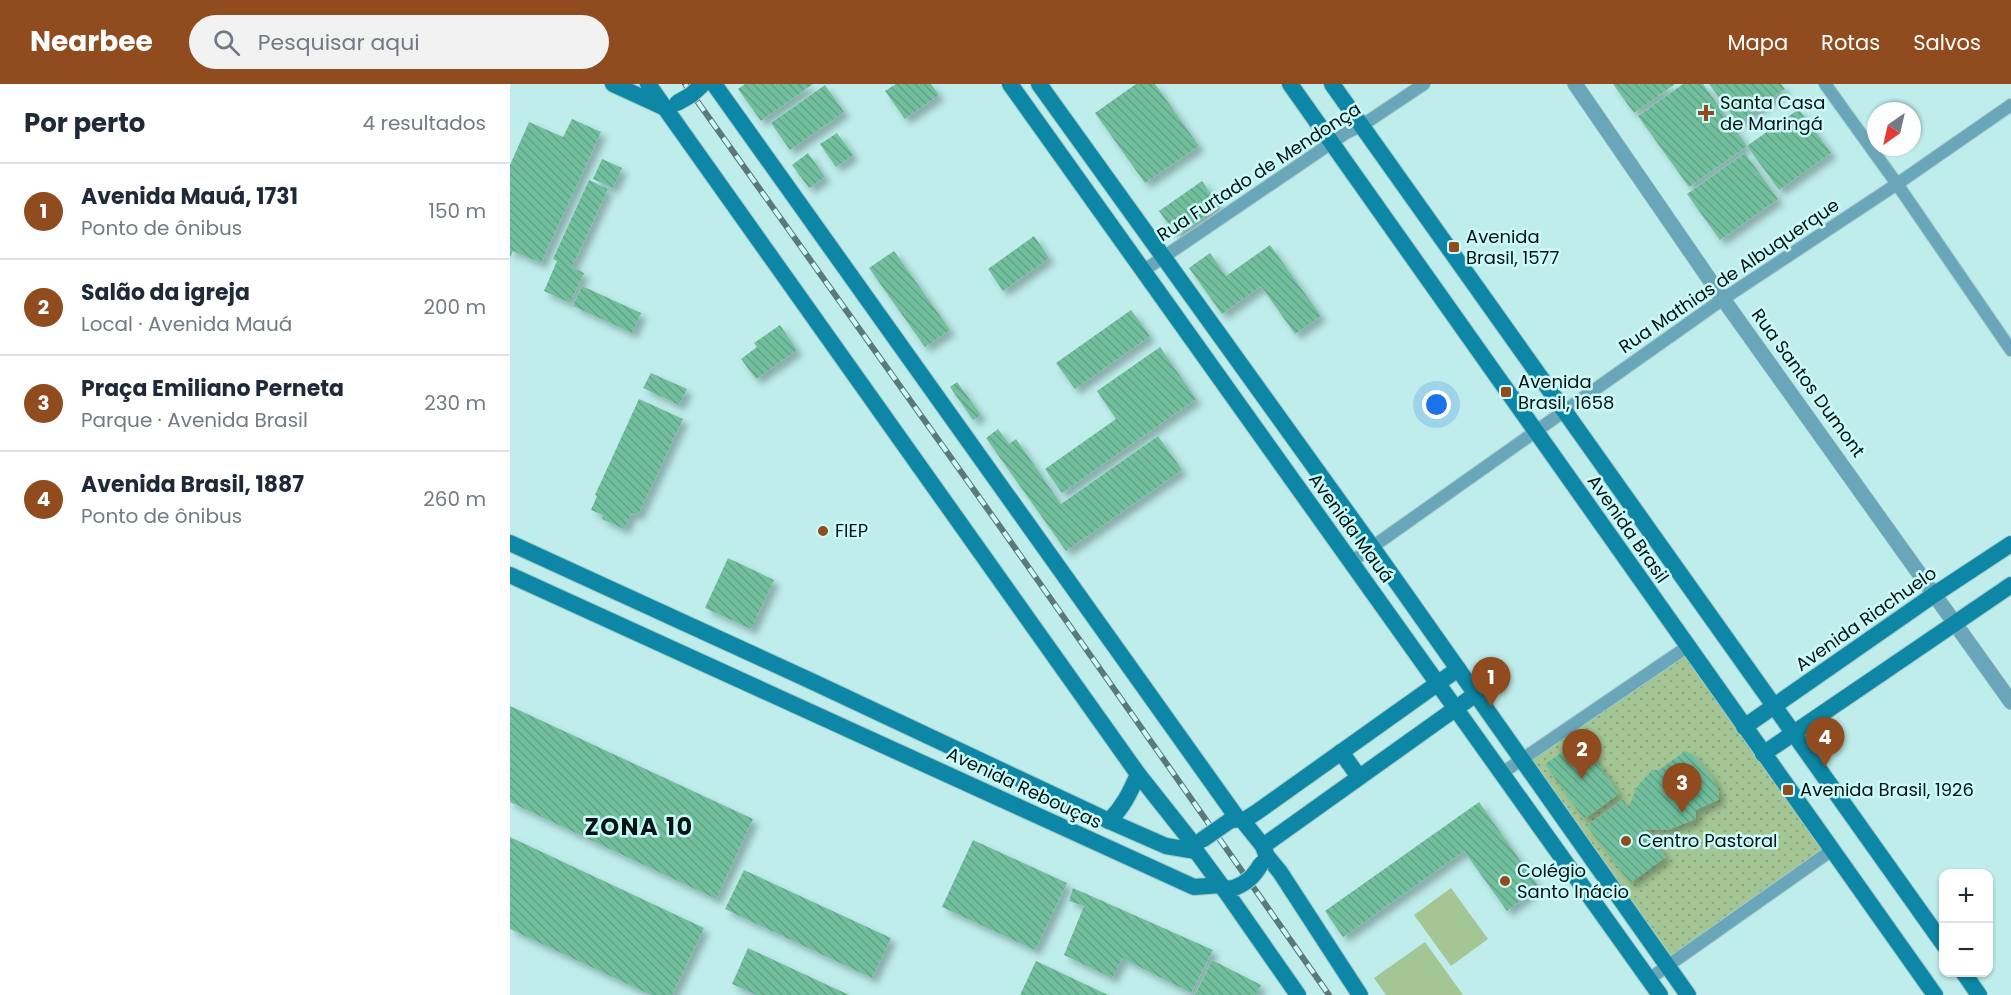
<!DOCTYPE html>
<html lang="pt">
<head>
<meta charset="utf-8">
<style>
	body { margin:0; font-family:Poppins,sans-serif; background:#f2f2f3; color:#1f2937 }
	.controls { position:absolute; right:18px; bottom:18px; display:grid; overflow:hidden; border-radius:12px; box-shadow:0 2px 4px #0004 }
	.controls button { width:54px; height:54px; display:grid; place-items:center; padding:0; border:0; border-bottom:2px solid #e0e1e3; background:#fff; color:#1f2937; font:30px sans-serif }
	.compass { position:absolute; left:1357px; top:18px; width:54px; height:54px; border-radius:50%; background:#fff; box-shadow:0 2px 4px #0004; rotate:214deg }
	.you { position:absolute; left:927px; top:321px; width:21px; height:21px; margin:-15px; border:4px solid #fff; border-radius:50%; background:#1a73e8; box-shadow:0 0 0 9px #1a73e833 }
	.badge { display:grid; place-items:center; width:39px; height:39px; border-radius:50%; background:#904c1f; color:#fff; font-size:20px; font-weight:700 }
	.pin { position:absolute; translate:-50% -50px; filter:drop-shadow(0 2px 3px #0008) }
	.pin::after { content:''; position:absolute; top:32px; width:21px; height:18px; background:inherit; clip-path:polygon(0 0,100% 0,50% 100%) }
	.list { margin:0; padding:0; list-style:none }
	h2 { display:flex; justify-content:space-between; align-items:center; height:78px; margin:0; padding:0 24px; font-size:26px }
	h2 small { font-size:20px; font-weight:400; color:#747a83 }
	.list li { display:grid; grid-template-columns:39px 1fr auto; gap:18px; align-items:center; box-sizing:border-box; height:96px; padding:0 24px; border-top:2px solid #e0e1e3 }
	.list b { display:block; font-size:22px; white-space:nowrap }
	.list p { margin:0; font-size:20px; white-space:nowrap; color:#747a83 }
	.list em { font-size:20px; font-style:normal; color:#747a83 }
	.icon { flex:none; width:33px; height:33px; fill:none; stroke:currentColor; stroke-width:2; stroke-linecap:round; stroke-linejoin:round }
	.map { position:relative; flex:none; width:1501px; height:911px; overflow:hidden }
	header { display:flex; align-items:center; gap:36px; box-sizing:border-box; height:84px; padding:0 30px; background:#904c1f; color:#fff }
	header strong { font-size:28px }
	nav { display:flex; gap:33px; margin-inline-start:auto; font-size:21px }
	.search { width:420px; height:54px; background:#f2f2f3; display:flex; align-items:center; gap:15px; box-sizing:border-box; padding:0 21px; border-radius:33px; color:#747a83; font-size:22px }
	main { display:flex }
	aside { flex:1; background:#fff }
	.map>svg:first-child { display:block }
	.park { fill:url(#park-dots) }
	.pitch { fill:#a4c695 }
	.building { fill:url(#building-back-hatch); filter:url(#shadow) }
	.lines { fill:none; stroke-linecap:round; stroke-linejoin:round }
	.minor-casing { stroke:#a0cac9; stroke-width:14 }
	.tertiary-casing { stroke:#a0cac9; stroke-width:16 }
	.secondary-casing { stroke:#a0cac9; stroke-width:18 }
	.minor { stroke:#6aa6ba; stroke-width:12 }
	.tertiary { stroke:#6aa6ba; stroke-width:15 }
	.secondary { stroke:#0d87a5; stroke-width:16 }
	.rail-casing { stroke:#5a7978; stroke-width:6 }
	.rail { stroke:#cbfaf8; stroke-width:4; stroke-dasharray:11; stroke-linecap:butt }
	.secondary-bridge-casing { stroke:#a0cac9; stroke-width:18; stroke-linecap:butt }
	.secondary-bridge { stroke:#0d87a5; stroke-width:16 }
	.poi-dot { fill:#904c1f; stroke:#cbfaf8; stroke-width:2 }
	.labels { text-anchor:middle; stroke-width:5; stroke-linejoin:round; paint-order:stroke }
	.poi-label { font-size:18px; fill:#041515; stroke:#cbfaf8; text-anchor:start }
	.street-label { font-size:18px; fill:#041515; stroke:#cbfaf8 }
	.district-label { font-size:24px; font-weight:bold; letter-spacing:1.5px; fill:#041515; stroke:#cbfaf8 }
</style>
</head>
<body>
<header>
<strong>Nearbee</strong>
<div class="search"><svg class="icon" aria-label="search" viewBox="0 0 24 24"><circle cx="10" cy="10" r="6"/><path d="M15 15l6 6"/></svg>Pesquisar aqui</div>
<nav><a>Mapa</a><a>Rotas</a><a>Salvos</a></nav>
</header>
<main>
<aside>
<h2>Por perto<small>4 resultados</small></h2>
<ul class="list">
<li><span class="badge">1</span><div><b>Avenida Mauá, 1731</b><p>Ponto de ônibus</p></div><em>150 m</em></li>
<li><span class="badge">2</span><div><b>Salão da igreja</b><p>Local · Avenida Mauá</p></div><em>200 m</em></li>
<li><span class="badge">3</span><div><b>Praça Emiliano Perneta</b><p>Parque · Avenida Brasil</p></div><em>230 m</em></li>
<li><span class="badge">4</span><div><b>Avenida Brasil, 1887</b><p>Ponto de ônibus</p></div><em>260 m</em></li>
</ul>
</aside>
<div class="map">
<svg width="1501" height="911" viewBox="0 0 1501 911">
	<defs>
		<pattern id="park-dots" width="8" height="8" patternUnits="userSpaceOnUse" patternTransform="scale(1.5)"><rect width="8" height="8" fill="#a4c695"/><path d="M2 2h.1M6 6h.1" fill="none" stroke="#8ca980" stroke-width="1.8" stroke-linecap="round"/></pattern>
		<pattern id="building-back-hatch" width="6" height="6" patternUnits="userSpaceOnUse" patternTransform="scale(1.5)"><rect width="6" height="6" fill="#71bf9d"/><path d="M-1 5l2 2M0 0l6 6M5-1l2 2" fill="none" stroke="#60a386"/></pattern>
		<filter id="shadow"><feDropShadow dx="5.5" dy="5.5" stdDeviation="3" flood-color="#0004"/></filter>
	</defs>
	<rect width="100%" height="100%" fill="#beedeb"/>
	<path class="park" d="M1177,563L1322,766L1157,882L1012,676Z"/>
	<g class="pitch">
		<path d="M941,804L978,855L941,882L904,831Z"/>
		<path d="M915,858L953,911H876L864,894Z"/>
	</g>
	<g class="building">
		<path d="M235,0H303L251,37L228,5Z"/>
		<path d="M386,0H421L429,11L395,35L375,7Z"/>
		<path d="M626,0H645L689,62L635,99L585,29Z"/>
		<path d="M1103,0H1165L1124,29Z"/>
		<path d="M1173,0H1193L1237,62L1179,103L1128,32Z"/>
		<path d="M1199,0H1271L1275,5L1228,39Z"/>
		<path d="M315,1L334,28L280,66L261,39Z"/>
		<path d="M1289,25L1321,69L1269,106L1237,62Z"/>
		<path d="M62,35L91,48L31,179L3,167L0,174V81L19,38L53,53Z"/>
		<path d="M327,49L343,71L326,83L310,60Z"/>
		<path d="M298,69L315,93L299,104L282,81Z"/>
		<path d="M1235,69L1268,115L1210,156L1177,110Z"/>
		<path d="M92,75L112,84L103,104L83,95Z"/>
		<path d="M79,96L98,105L62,183L74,189L60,219L34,207L47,177L43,175Z"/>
		<path d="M692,97L709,122L667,152L649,127Z"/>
		<path d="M524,152L539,174L493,207L478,185Z"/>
		<path d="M760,161L811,232L785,250L751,202L712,230L679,184L700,169L716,192Z"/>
		<path d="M384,167L440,246L415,263L359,184Z"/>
		<path d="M72,202L131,229L122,249L63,222Z"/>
		<path d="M621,226L640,252L565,305L546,279Z"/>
		<path d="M270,241L287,266L246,295L231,275L247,263L244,259Z"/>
		<path d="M650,263L686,315L552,409L535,385L606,335L587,307Z"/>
		<path d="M141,289L177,305L169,321L133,304Z"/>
		<path d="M447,298L471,331L463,336L440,303Z"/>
		<path d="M129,315L173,335L128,431L122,429L114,445L92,435L93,431L81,426L87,412L85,411Z"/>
		<path d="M488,345L499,360L506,355L551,420L648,352L672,386L556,467L476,354Z"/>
		<path d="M218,474L264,496L241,545L195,524Z"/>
		<path d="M0,622L243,735L206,815L0,718Z"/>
		<path d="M1071,655L1109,710L1074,735L1035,680Z"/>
		<path d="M1175,667L1182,670L1203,694L1209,709L1208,716L1186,726V735L1158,746L1135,745L1156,773L1120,799L1077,742L1113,715L1120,726V720L1127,703L1142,686H1149Z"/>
		<path d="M969,718L1029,803L997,827L954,767L833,853L815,827Z"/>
		<path d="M0,753L194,844L162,911H141L0,845Z"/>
		<path d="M463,756L557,799L525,866L432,823Z"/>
		<path d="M234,786L381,854L362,894L215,825Z"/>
		<path d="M563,804L703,866L681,909L612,874L602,894L554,871L574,822L559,817Z"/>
		<path d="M238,864L339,911H246L222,900Z"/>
		<path d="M702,876L751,901L746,911H685Z"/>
		<path d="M526,877L598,911H510Z"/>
	</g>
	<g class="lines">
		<g class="minor-casing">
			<g id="minor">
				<path d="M1315,0L1387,100L1501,266"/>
				<path d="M633,187L836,49L851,42L914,0"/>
				<path d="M841,478L1213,215L1387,100L1501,21"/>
				<path d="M992,689L1177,563"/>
				<path d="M1139,895L1322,766"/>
			</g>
		</g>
		<g class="tertiary-casing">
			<path id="tertiary" d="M1065,0L1213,215L1501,618"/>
		</g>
		<g class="secondary-casing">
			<g id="secondary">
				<path d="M103,0L153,23"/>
				<path d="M138,0L628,690L685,762"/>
				<path d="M204,0L728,735"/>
				<path d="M500,0L1150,911"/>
				<path d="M529,0L862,463L1178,911"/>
				<path d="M780,0L1425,911"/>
				<path d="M822,0L1434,861"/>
				<path d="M0,459L299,596L599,737L656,762L686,767"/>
				<path d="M0,491L684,803L711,801L714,805L724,804"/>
				<path d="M1234,643L1425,510L1501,460"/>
				<path d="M831,668L849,693"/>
				<path d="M1253,670L1501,501"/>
				<path d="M599,737C613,723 620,709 628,690"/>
				<path d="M719,737L728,735L733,737L747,728L948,585"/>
				<path d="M733,737L753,762L756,770"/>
				<path d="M753,762L966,610"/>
				<path d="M686,767L711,801"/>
				<path d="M756,771L770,788L850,911"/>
				<path d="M714,805L788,911"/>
				<path d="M1453,888L1469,911"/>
			</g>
		</g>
		<use href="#minor" class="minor"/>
		<use href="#tertiary" class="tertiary"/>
		<use href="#secondary" class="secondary"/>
		<g class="rail-casing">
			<path id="rail" d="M175,0L491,444L819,911"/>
		</g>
		<use href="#rail" class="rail"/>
		<g class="secondary-bridge-casing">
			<g id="secondary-bridge">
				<path d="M167,19L181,11L192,1"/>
				<path d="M692,756L718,738"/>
				<path d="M724,804C737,799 744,792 751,780"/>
			</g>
		</g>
		<use href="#secondary-bridge" class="secondary-bridge"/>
	</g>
	<g class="poi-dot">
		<path d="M1193 20h6v6h6v6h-6v6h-6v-6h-6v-6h6z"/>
		<rect x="938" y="157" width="12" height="12" rx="3"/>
		<rect x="990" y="302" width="12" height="12" rx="3"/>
		<circle cx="313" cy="447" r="6"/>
		<rect x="1272" y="700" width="12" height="12" rx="3"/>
		<circle cx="1116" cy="757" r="6"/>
		<circle cx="995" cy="797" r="6"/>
	</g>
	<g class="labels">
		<g class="poi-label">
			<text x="1210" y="25">Santa Casa<tspan x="1210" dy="21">de Maringá</tspan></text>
			<text x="956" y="159">Avenida<tspan x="956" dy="21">Brasil, 1577</tspan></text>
			<text x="1008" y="304">Avenida<tspan x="1008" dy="21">Brasil, 1658</tspan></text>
			<text x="325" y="453">FIEP</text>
			<text x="1290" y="712">Avenida Brasil, 1926</text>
			<text x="1128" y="763">Centro Pastoral</text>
			<text x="1007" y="793">Colégio<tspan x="1007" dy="21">Santo Inácio</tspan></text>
		</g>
		<g class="street-label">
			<text transform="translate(749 88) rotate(-33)" y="6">Rua Furtado de Mendonça</text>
			<text transform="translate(1219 192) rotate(-34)" y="6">Rua Mathias de Albuquerque</text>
			<text transform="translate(1298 299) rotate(54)" y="6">Rua Santos Dumont</text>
			<text transform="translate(841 444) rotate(54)" y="6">Avenida Mauá</text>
			<text transform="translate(1118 445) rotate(55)" y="6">Avenida Brasil</text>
			<text transform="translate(1356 535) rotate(-35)" y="6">Avenida Riachuelo</text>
			<text transform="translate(514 704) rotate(25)" y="6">Avenida Rebouças</text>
		</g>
		<g class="district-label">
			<text x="129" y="751">ZONA 10</text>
		</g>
	</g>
</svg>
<div class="controls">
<button>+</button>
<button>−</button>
</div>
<svg class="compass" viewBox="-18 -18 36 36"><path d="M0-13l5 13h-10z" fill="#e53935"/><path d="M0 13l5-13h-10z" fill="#747a83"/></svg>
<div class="you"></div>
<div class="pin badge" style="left:981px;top:623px">1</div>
<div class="pin badge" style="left:1072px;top:695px">2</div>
<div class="pin badge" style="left:1172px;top:729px">3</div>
<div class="pin badge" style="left:1315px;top:683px">4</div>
</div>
</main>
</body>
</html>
